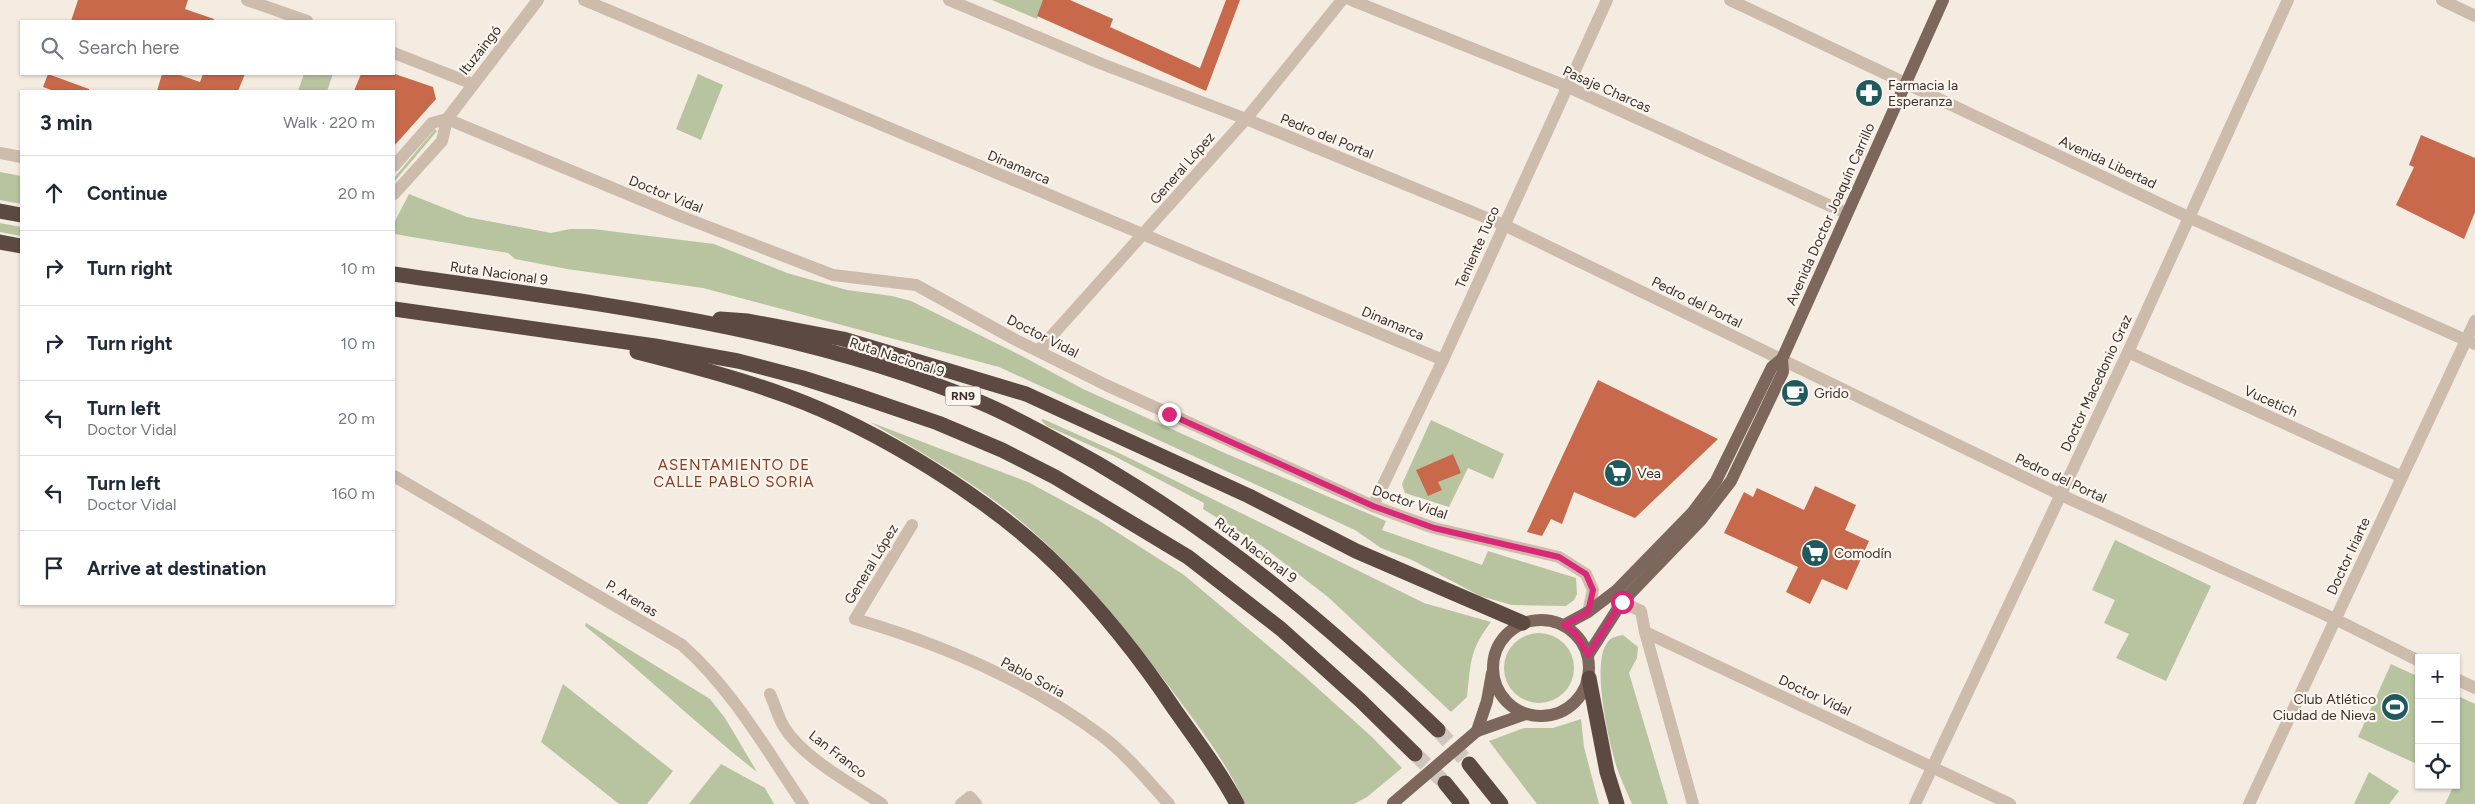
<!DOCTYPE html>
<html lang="en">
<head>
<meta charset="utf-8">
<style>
	body { margin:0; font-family:Figtree,sans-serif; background:#f6f6f7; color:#1f2937 }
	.controls { position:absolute; right:15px; bottom:15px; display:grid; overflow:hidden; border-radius:0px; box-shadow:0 1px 4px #0004 }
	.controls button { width:45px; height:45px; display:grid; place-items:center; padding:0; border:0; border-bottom:1px solid #e0e1e3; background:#fff; color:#1f2937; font:25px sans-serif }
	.stop { position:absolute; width:15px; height:15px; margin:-11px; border:4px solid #db2777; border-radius:50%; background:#fff }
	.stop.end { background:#db2777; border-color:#fff; box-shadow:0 1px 5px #0008 }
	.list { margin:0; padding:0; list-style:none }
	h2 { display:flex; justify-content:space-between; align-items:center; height:65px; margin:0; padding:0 20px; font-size:21px }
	h2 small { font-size:16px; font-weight:400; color:#747a83 }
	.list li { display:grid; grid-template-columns:32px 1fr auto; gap:15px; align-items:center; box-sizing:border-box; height:75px; padding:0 20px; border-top:1px solid #e0e1e3 }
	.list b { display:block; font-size:19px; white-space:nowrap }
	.list p { margin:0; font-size:16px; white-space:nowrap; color:#747a83 }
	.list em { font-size:16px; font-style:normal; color:#747a83 }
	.icon { flex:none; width:28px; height:28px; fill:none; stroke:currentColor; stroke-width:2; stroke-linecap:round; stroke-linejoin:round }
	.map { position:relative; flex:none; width:2475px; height:804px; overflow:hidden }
	.search { position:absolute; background:#fff; box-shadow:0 1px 4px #0004; left:20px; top:20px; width:375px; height:55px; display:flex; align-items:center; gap:12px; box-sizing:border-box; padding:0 18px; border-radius:0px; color:#747a83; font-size:19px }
	.panel { position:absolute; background:#fff; box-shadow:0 1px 4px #0004; left:20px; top:90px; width:375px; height:515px; border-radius:0px }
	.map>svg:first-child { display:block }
	.green { fill:#b8c4a0 }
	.building { fill:#c8694b }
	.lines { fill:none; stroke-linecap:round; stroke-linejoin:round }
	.highway-tunnel { stroke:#cfc6bd; stroke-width:15; stroke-dasharray:15 8; stroke-linecap:butt }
	.street { stroke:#cdbbac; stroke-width:12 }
	.primary { stroke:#7d675c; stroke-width:12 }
	.highway { stroke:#5c4a42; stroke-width:15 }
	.primary-bridge { stroke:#7d675c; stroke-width:12 }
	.route { stroke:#db2777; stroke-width:6 }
	.labels { text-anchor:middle; stroke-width:4.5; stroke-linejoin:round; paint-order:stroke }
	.shield { fill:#fbf5ee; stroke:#756b66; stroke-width:1 }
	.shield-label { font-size:12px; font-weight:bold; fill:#3b302b }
	.street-label { font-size:14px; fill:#3b302b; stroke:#fbf5ee }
	.poi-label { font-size:14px; fill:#3b302b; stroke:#fbf5ee; text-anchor:start }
	.neighbourhood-label { font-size:15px; letter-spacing:1px; fill:#8c3b22; stroke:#fbf5ee }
</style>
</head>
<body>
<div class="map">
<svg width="2475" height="804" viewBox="0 0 2475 804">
	<rect width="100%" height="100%" fill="#f4ebe1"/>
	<g class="green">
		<path d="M992,0H1044L1037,19Z"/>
		<path d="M304,74H333L327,91H298Z"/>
		<path d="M698,74L723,85L701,140L676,129Z"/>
		<path d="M435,129L437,131L394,182V178Z"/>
		<path d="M0,172L21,176V204L0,200Z"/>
		<path d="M409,194L467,217L551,233L570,229H593L714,244L787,273L847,290L892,296L911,301L1020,355L1083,389L1227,454L1386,521L1382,530L1482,565L1488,551L1576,578L1577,594L1574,600L1566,606L1512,605L1480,596L1412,560L1381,548L1355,530L999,367L703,288L567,269L515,259L508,253L394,234V223Z"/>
		<path d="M0,223L21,227V236L0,232Z"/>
		<path d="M1043,419L1121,454L1424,603L1491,622C1469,651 1471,662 1467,697L1451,712L1328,597L1262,546L1203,509L1204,503L1114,456L1047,426L1041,420Z"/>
		<path d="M1431,420L1504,454L1493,479L1468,468L1449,507L1405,493L1402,484Z"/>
		<path d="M870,422L1028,482L1098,520L1184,575L1303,675L1372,737L1402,768L1367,797L1354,804H1245C1227,762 1198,726 1171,689C1120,621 1065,552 995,501C956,472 912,447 870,422Z"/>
		<path d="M2115,540L2211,586L2166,681L2116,658L2129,634L2104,623L2115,600L2092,590Z"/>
		<path d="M586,623L710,699L725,718L757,772C698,726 644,673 585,626Z"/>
		<circle cx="1539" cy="668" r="35"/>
		<path d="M1623,635L1638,647L1637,658L1629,673L1668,804H1632C1627,792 1621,780 1617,768C1609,743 1591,665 1607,643C1611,637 1617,636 1623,635Z"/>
		<path d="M2391,664L2419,677V765L2358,737Z"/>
		<path d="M563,684L673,771L647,804H619L541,742Z"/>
		<path d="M2456,695L2475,704V804H2445L2454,785H2456Z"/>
		<path d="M1581,719L1584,747L1599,804H1537L1489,741L1524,728H1553Z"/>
		<path d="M721,764L765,788L774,804H689Z"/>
		<path d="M2369,772L2399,791L2389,804H2354Z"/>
	</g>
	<g class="building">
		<path d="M78,0H188L185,9L214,19V21H71Z"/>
		<path d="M1043,0H1070L1113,19L1110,27L1200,68L1226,0H1240L1206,91L1037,16Z"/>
		<path d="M48,74L89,89V91H54L43,87Z"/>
		<path d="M162,74H177L200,82L203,74H245L238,91H157Z"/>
		<path d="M361,74H395L433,87L436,99L394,146V91H354Z"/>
		<path d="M2421,135L2475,158V212L2464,239L2396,205L2414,167L2409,165Z"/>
		<path d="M1598,380L1718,439L1635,518L1574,492L1562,524L1551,519L1542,536L1527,532Z"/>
		<path d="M1453,454L1461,473L1438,482L1442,490L1428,496L1416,470Z"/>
		<path d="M1815,486L1856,505L1845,530L1869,541L1847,590L1822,579L1810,604L1786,592L1798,567L1724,533L1744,492L1753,497L1757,488L1804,510Z"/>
	</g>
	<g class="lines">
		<g class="highway-tunnel">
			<path d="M1438,730L1469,764"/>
			<path d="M1415,754L1445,783"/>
		</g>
		<g class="street">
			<path d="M247,0L307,21"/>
			<path d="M584,0L1443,360"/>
			<path d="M949,0L1102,64L1246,119L1504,225L2061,495L2335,619L2419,661"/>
			<path d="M1351,0L1566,86L1846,213"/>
			<path d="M1730,0L2188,217L2475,344"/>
			<path d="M2442,0L2475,16"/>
			<path d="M394,53L473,84"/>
			<path d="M447,119L680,216L833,275L916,285L1014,339L1106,385L1373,506L1434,528L1559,557L1586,574L1593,590L1588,612"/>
			<path d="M0,153L21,157"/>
			<path d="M394,166L432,123L447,119"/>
			<path d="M394,194L442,141L447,119L538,0"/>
			<path d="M1039,350L1246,119L1342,0"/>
			<path d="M2128,352L2402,477"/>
			<path d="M394,476L682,645C732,689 766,749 803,804"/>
			<path d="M1373,506L1443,360L1607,0"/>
			<path d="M912,525L855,619C941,644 1030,682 1102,736C1127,755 1148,781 1169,804"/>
			<path d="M1622,602L1641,611L1645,632L2010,804"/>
			<path d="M1645,632L1693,804"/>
			<path d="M2456,679L2475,688"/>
			<path d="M770,694C775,705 778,717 784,727C803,758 852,784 882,804"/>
			<path d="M961,804L970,797L976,804"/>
			<path d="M1915,804L2128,352L2288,0"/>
			<path d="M2249,804L2475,321"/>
		</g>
		<g class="primary">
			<circle cx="1541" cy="668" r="48"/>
			<path d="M1564,625L1588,612L1617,590L1692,513L1716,481L1772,367L1782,359"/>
			<path d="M1588,655L1622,602L1701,520L1731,481L1783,372L1782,359L1943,0"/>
			<path d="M1477,731L1487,701L1492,673"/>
			<path d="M1477,731L1526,714"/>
		</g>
		<g class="highway">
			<path d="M0,211L21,215"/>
			<path d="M0,242L21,246"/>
			<path d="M394,274C591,303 797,325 982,403C1022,420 1059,442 1097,463C1226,539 1330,626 1438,730"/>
			<path d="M394,309L655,346L738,361L803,378L859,396L938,423L1002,450L1055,477L1188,557L1281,629L1361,701L1415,754"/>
			<path d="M720,319L748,321L843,339L1026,394L1249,496L1356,551L1523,623"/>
			<path d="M637,352C688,365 738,378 787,396C877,429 991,499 1060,568C1103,611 1141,659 1175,710C1196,740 1220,771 1237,804"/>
			<path d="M1589,678L1607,772L1617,804"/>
			<path d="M1469,764L1501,804"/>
			<path d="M1445,783L1462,804"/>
		</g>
		<path class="primary-bridge" d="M1393,803L1477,731"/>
	</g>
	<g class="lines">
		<path class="route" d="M1169,414L1373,506L1434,528L1559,557L1586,574L1593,590L1588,612L1564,625L1575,633L1588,655L1622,602"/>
	</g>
	<defs>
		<g id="pharmacy-disc" transform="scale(1.4375)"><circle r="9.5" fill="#1f5a5e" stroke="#fbf5ee"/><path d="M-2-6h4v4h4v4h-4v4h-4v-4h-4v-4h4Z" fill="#fff"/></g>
		<g id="cafe-disc" transform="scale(1.4375)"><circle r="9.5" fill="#1f5a5e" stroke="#fbf5ee"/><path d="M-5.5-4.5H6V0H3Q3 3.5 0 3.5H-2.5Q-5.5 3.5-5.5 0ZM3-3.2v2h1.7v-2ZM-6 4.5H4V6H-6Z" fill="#fff"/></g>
		<g id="supermarket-disc" transform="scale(1.4375)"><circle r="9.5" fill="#1f5a5e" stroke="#fbf5ee"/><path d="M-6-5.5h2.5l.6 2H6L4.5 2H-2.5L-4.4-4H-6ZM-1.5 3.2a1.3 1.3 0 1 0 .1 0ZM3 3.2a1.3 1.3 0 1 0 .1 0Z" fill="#fff"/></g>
		<g id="stadium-disc" transform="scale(1.4375)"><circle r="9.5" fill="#1f5a5e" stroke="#fbf5ee"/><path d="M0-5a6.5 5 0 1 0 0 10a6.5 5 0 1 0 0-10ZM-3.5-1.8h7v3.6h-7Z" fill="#fff"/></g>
	</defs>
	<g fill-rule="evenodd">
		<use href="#pharmacy-disc" x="1869" y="93"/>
		<use href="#cafe-disc" x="1795" y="393"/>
		<use href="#supermarket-disc" x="1618" y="473"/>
		<use href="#supermarket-disc" x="1815" y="553"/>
		<use href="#stadium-disc" x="2395" y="707"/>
	</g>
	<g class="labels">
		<rect class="shield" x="945.5" y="386.5" width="35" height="19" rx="4"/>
		<g class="shield-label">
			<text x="963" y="400">RN9</text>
		</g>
		<g class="street-label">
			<text transform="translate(480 50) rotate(-52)" y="5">Ituzaingó</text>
			<text transform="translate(1607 89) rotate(24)" y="5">Pasaje Charcas</text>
			<text transform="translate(1327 136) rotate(22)" y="5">Pedro del Portal</text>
			<text transform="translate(2108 162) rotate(25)" y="5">Avenida Libertad</text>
			<text transform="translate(1019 167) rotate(23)" y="5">Dinamarca</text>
			<text transform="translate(1182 168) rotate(-49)" y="5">General López</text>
			<text transform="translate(666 194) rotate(22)" y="5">Doctor Vidal</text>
			<text transform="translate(1830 214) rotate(-66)" y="5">Avenida Doctor Joaquín Carrillo</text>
			<text transform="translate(1477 247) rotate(-66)" y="5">Teniente Tuco</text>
			<text transform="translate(499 273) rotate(8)" y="5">Ruta Nacional 9</text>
			<text transform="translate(1697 302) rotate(26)" y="5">Pedro del Portal</text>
			<text transform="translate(1393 323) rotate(23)" y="5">Dinamarca</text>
			<text transform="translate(1043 336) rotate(27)" y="5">Doctor Vidal</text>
			<text transform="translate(897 357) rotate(18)" y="5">Ruta Nacional 9</text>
			<text transform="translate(2096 383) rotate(-65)" y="5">Doctor Macedonio Graz</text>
			<text transform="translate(2271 401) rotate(24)" y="5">Vucetich</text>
			<text transform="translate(2061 478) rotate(25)" y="5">Pedro del Portal</text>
			<text transform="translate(1410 502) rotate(19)" y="5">Doctor Vidal</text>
			<text transform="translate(1256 550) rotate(37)" y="5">Ruta Nacional 9</text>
			<text transform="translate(2348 556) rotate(-65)" y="5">Doctor Iriarte</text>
			<text transform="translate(871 564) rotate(-59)" y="5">General López</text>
			<text transform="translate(632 598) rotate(31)" y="5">P. Arenas</text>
			<text transform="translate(1033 677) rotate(28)" y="5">Pablo Soria</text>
			<text transform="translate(1815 695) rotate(25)" y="5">Doctor Vidal</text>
			<text transform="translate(838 754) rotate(37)" y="5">Lan Franco</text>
		</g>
		<g class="poi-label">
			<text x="1888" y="90">Farmacia la<tspan x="1888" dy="16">Esperanza</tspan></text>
			<text x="1814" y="398">Grido</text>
			<text x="1637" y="478">Vea</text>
			<text x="1834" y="558">Comodín</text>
			<text x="2376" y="704" text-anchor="end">Club Atlético<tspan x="2376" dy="16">Ciudad de Nieva</tspan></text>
		</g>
		<g class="neighbourhood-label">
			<text x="734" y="470">ASENTAMIENTO DE<tspan x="734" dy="17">CALLE PABLO SORIA</tspan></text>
		</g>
	</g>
</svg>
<div class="controls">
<button>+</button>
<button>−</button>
<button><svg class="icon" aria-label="locate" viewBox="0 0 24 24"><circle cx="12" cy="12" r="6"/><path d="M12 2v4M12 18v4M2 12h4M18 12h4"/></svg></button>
</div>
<div class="stop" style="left:1622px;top:602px"></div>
<div class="stop end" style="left:1169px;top:414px"></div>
<div class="search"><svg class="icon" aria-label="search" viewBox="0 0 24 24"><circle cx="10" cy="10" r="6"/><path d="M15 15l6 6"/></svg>Search here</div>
<section class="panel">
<h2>3 min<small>Walk · 220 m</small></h2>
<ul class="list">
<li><svg class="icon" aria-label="ahead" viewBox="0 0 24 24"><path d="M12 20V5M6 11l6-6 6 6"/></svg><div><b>Continue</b></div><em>20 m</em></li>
<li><svg class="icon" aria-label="right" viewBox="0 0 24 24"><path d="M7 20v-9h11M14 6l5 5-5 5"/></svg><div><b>Turn right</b></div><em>10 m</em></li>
<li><svg class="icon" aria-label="right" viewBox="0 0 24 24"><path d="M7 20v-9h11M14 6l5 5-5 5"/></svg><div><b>Turn right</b></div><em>10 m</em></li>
<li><svg class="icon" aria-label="left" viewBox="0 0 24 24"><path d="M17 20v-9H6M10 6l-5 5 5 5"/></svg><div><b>Turn left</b><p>Doctor Vidal</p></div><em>20 m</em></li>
<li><svg class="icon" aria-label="left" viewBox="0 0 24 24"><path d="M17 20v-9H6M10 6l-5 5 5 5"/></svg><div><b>Turn left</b><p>Doctor Vidal</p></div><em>160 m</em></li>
<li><svg class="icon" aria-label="arrive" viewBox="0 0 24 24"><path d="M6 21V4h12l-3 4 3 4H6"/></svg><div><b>Arrive at destination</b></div></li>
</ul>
</section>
</div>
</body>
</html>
